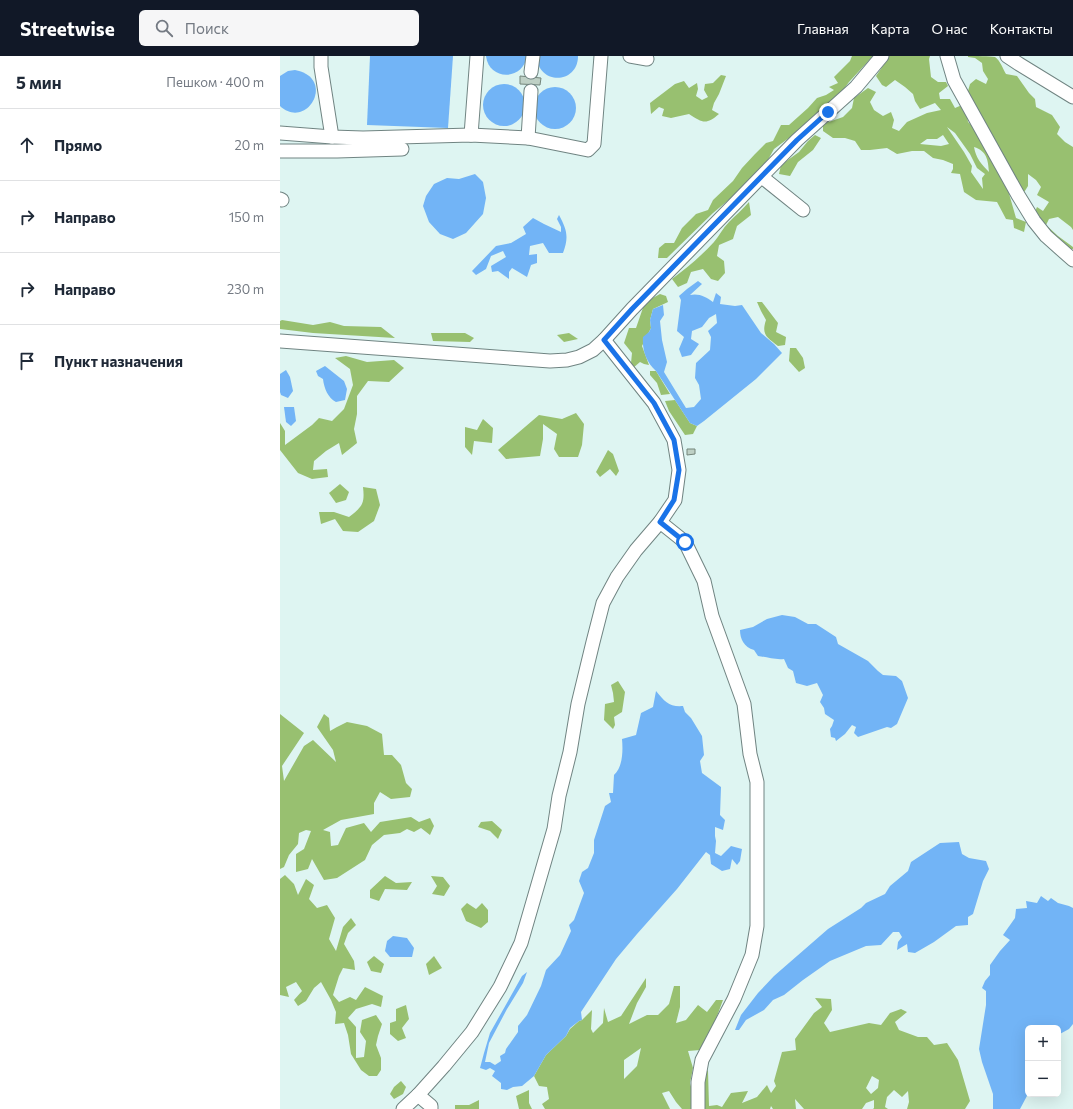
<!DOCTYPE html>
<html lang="ru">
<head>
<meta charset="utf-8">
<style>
	body { margin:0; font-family:Commissioner,sans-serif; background:#f6f6f7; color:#1f2937 }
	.controls { position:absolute; right:12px; bottom:12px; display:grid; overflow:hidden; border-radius:6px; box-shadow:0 4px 16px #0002 }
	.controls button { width:36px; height:36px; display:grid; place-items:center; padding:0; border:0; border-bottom:1px solid #e0e1e3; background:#fff; color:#1f2937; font:20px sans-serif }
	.stop { position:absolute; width:12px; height:12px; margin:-9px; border:3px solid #1a73e8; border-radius:50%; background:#fff }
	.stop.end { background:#1a73e8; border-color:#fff; box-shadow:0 1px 4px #0008 }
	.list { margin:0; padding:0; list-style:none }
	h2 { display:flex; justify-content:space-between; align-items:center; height:52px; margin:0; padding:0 16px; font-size:17px }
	h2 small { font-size:13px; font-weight:400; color:#747a83 }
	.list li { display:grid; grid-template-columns:26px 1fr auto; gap:12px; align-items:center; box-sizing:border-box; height:72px; padding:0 16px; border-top:1px solid #e0e1e3 }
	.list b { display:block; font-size:15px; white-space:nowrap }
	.list em { font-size:13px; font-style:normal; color:#747a83 }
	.icon { flex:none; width:22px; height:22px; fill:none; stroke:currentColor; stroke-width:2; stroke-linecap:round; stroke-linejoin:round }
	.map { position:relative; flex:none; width:793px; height:1053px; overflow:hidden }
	header { display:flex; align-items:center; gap:24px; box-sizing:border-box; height:56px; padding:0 20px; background:#111827; color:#fff }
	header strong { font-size:19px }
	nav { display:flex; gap:22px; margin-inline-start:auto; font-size:14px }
	.search { width:280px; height:36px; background:#f6f6f7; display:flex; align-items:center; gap:10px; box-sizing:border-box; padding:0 14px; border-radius:6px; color:#747a83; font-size:15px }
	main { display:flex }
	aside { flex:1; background:#fff }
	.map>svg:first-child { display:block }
	.forest { fill:#98c070; fill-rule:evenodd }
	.water { fill:#72b4f6 }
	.building { fill:#bed0c5; stroke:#74857b }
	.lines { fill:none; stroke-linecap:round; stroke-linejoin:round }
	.minor-casing { stroke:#708482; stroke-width:15 }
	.minor { stroke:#fff; stroke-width:13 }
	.route { stroke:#1a73e8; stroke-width:5 }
</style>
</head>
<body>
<header>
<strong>Streetwise</strong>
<div class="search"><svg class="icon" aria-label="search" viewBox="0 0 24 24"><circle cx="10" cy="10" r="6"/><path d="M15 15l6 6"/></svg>Поиск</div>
<nav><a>Главная</a><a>Карта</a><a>О нас</a><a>Контакты</a></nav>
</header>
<main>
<aside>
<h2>5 мин<small>Пешком · 400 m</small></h2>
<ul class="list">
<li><svg class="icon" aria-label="ahead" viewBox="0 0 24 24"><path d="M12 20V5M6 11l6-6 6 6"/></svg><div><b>Прямо</b></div><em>20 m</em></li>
<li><svg class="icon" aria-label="right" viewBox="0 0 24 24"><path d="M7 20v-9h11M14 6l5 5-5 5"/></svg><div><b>Направо</b></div><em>150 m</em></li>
<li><svg class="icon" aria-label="right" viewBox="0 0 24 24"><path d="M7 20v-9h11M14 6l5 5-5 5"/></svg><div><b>Направо</b></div><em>230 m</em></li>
<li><svg class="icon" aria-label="arrive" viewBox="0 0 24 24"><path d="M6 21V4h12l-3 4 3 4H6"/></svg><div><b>Пункт назначения</b></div></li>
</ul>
</aside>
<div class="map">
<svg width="793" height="1053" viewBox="0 0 793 1053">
	<rect width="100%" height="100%" fill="#def5f2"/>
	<g class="forest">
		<path d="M572,0H593L569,26L558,41L517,76L494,93L484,111L464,131L433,157L387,202H378L379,192L385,187H394L402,172L416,158L428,154L433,144L453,125L462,112L475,98L486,87L493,85L501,69H509L528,52L537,42L546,39L554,34L549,31L558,27L554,21L570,5Z"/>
		<path d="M608,0H650L649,3L651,21L658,26H666L668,30L659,37L660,43H670L675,52L682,49L686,52L688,66L701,78L728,134L736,162L746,166L744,176L734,172L733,164L726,163L717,146L696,144L684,136L680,118L671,117L673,113V108L663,104L653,102L644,95H632L617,98L607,92L590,94H581L575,85L565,82H553L543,75V68L563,61L572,52L574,42L588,32L596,36L590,46L594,54L603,60L611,56L614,64L612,72L619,75L627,66L647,57L661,54L655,47L640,53L635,45L633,38L625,31L615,24L606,31L602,29L596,20L605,7ZM667,71L675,77L690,98L697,112L705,118L702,122L703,133L691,116L692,110L684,96ZM663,79L669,88L661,90L640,88L647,83H657ZM694,91C707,95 708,104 709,116C701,108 696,102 694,91Z"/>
		<path d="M688,0C695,0 710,0 715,1C720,4 723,13 726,18L737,20L749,37L755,43L756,51L772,59L780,71L777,78L785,86L793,91V174L791,171L778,161L769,163L766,169L778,180L793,191V193L786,194L753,160L757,151L763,155L769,146L757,139L761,131L756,124L748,118V130L743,138L736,132V122L722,107L688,35L690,28L696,23L706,28L708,23L703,15L702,7L695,2L688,1Z"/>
		<path d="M441,19L446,20L439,38L434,47L432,54L439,58C426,69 423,67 409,58L391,62L382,60L384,53L379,51L371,58L370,47L395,28L404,25L409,32L417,27L418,33L416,40L422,44L428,41L424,34L425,28L433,27Z"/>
		<path d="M535,79L541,82L533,94L518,106L510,120L499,118L501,109L519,96L528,85Z"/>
		<path d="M469,146L471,159L457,170L453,183L439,189L437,200L444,205L445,217L438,225L431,223L423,213L411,216L407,227L398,231L392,223C407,212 421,200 434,186C439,180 443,172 449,166C456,159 462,154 469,146Z"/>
		<path d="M380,238L386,240L388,246L373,253L370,264L371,272L362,290L369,309L364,308L360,306L353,312L351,307L352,297L344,287L349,272H356L365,246Z"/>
		<path d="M477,246H482L498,267L496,276L506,281L505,289L498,290C487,281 481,279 486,264L481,255Z"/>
		<path d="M2,264L33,269L50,266L64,270L101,271L115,282L33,277L0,273V265Z"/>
		<path d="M151,277H185L194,282L190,286L153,285Z"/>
		<path d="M289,277L298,283L284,286L277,279Z"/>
		<path d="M510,292H516L523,302L525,312L519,316L509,305Z"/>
		<path d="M66,300L87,306L114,304L124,312L109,326L88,325L77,340V358L74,373L77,387L62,399L59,387L46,395L34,405L33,414L47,413L48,421L32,423L18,417L0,394V367L5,375V389L32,369L39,362L52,365L64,353L73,329L70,313L55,302Z"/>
		<path d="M370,315H376L390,338L381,339L377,327L370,319Z"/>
		<path d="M395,344L410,367L417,370L413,378L405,379L389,355L385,345Z"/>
		<path d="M296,357L304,368L302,389L298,401H279L274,393L277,378L263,368V383L260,400L226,403L218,394L259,359L282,363Z"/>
		<path d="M203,363L213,372L212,387L194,385L192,399L185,391V371L197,374Z"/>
		<path d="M328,394L333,398L339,415L336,420L330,413L320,421L316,416Z"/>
		<path d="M60,428L69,436L66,444L56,447L49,437Z"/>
		<path d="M83,431L96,433L100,449L94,465L78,476L63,475L55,463L41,468L39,456H54L69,461C82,451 85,448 83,431Z"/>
		<path d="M338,625L345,636L342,656L334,661L335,669L333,673L324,664L325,648L334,646L333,637L331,629Z"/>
		<path d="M0,658L24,677L2,710L4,725L24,690L33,684L56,706L53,694L37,671L44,658L49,662L50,675L57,671L67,666L87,670L102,678L104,699H112L121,709L126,727L132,733L130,741L111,743L100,736L94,747V758L61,764L43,774L50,776L51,790L58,789L66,772L84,767L91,776L100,766L131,761L139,766L150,762L154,770L150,779L141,772L134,776L127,773L120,777L104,779L92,789L85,804L57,822L44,824L32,803L28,813L16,816V798L24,793L31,775L26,774L19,777L18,788L9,799L4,811L0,813Z"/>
		<path d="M212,765L222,774L218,783L210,775L198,771L201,766Z"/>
		<path d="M5,819L14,828L18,839L26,823L34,829L29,843L37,852L47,849L55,862L49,883L56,895L63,871L71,862L76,869L68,877L64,888L74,905L75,914L63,912L59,920L53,939L59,946L70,941L76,944L85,931L103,940L101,951L92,948L76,953L68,962L76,971V1002L84,1001L86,985L80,976L82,964L96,959L102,968L98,980L96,989L101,1002V1014L97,1020H89L81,1014L71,998L68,979L64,967L55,968L56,956L51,944L41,926L34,932L26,945L18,950L14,944L22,935L16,926L6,931L9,941L0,939V823Z"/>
		<path d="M105,820L116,827L132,826L127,834L105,833L99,845L90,842V834Z"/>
		<path d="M151,820L163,821L170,830L164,840L152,838L157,830Z"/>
		<path d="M187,847L196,853L202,847L208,854V866L201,872L186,865L181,853Z"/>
		<path d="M94,900L104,908L101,917L91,915L87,906Z"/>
		<path d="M154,900L162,912L149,919L146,908Z"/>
		<path d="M366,922V931L357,947L349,968L367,959H378L389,948L394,930H400V951L396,967L406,964L418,949L427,956L436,944H443L433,971L420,994L408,995L413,1012L410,1027L414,1042V1053H402L396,1046L389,1035L382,1037L390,1053H265L262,1048L269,1043L267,1031L259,1030L254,1020L266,999L286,980L290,973L299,965L302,964L312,954L311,973L313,977L323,967L324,952L328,966L341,960ZM361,992L357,1010L344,1023V1004Z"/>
		<path d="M535,942L551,943L552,954L544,967L550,976L589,967L601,969L610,957L621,953L627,956L615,966L619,974L638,981H647L654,989L667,987L678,1004L690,1045L685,1053H627L629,1046L628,1035L622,1041L614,1034L607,1041L605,1051L608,1053H593L594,1052V1044L586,1047L582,1053H524L515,1043L516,1053H493L491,1050L490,1053H423V1028L425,1012L428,1015L429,1050L437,1049L442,1051L451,1037L468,1035L462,1047L477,1041L487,1029L491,1037L496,1030L494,1025L502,996L516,994L515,983L534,957L542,951ZM592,1020L599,1024L598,1032L591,1038L586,1032Z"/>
		<path d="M126,949L129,963L122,972L126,982L118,985L110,978V967L116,965V953Z"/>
		<path d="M121,1025L126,1031L123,1038L114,1043L110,1038L114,1031Z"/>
		<path d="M249,1034V1047L252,1053H239L236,1040Z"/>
		<path d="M199,1044V1053H175V1049H189Z"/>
	</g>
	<g class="water">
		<path d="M90,0H173L168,72L87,69Z"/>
		<path d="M206,0H247C243,25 209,25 206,0Z"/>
		<path d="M257,0H298C298,29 257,29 257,0Z"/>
		<path d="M15,14C57,22 27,75 0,50V20L8,15Z"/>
		<circle cx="224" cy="49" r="21"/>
		<circle cx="275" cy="52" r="21"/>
		<path d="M195,118L203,126L206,142L203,158L186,177L173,183L160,178L149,166L143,150L146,140L154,128L167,122L179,123Z"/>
		<path d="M279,159C287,174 289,181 283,197H269L263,187L250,190L249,199L257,198V207L251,209L247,221L232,212L229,216V223L218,215L212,216L211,210L226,201L223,195L211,200L206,213L196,219L192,215L216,190L231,187L246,178L243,171L253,162L264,168L281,176V171L277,163Z"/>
		<path d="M418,225L422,228L410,239C419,237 426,241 433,246L436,237L441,241L440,248L455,250L462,249L481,277L494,288L502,297L476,323L424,365L417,370L410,367L376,315C366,306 362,294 363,281L369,276L371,272L370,264L373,253L383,249L384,259L380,265L382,284L387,306L384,316L406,352L414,351L421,343L419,329L415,322L416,307L430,294L431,281L428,275L437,267L436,258L429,262L422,271L412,275L411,283L419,288L411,299L402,301L399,293L404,281L397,275L401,244L399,240L407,233Z"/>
		<path d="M45,310L64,325L67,333L65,344L56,346C48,342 44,332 43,323L38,320L36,315Z"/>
		<path d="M6,314L10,321L13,335L8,342L1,339L0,336V318Z"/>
		<path d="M4,351H14L16,365L11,370L6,366Z"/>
		<path d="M502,559L515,561L528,568H536L556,581L558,588L588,605L598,615L603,619L616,620L622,625L628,642L617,668L611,672L607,671L578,681L574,677L576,671L572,669L565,678L556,685L555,682L551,681L550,673L552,670L554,664L545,658L544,652L540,646L543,639L537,627L527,630L516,627L513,615L508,612L504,603C495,604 487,601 478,600L474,594C464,591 460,583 460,574L473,571L487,563Z"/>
		<path d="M376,635C385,646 389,651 403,650L405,656L411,662L422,680L424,699L420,705L422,717L441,731L440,759L445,764L443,774L435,771V780L436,785L435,797L441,800L451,790L462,793L460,805L457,809L452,803L450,813L442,815L431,808L430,799L426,796L397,833L357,878L336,903L301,956L302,964L299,965L290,972L286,980L266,999L254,1020L242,1030L233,1031L227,1034L221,1033V1027L212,1020L215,1015L210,1012L206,1014L200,1012L204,997L210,977L242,920L247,916L243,927L227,953L209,987L205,1006H210L215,1009L221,1005L220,1000L225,997L226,993L238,976V970L247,959L261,930L266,914L280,899L291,875L289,869L294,864L304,837L299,825L302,816L308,812L314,797V784L325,750L331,746L329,737H333L334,719C343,711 343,694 342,683L356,679L361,657L373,651Z"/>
		<path d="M679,786L682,798L689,802L706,805L709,813L703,825L693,858L688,861V869L676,870L654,886L635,897L628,896L627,888L617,894L618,886L622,881L619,876H613L601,889L586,890L550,905L523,924L504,939L493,944L484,954L466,964L459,974H455L461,959L478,937L494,920L548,873L581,852L586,847L605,838L610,830L628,815L631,806L660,787Z"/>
		<path d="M761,840L768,845L771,842L778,847L789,850L793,852V968L789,973L778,979V972H748V1038L740,1053H713V1038L702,1006L699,993L706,949V935L702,932L705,925L710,919V909L720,895L730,884L723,879L735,862L736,853L747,852L746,845L757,847Z"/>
		<path d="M113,880L127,882L134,892L132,901H110L105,895L107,885Z"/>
	</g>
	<g class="building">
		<path d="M240,20L261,22L260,29L240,28Z"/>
		<path d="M407,393H415V398L407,399Z"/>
	</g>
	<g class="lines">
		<g class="minor-casing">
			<g id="minor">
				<path d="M41,0V11L52,81"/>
				<path d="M350,0L367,3"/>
				<path d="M667,0L674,24L738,139L754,165L766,180L793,204"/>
				<path d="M727,0L739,8L793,41"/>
				<path d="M251,16L253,0"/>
				<path d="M0,77L52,81L83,82L191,79L248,82L308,94L314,88L321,0"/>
				<path d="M191,79L197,0"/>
				<path d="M248,82L251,35"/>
				<path d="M0,95H57L122,93"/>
				<path d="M482,121L523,154"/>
				<path d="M0,143L2,144"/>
				<path d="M0,285L270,305L287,304L299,301L313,294L324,284L352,253L517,84L576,31L602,0"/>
				<path d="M380,466L405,486L424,525L432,560L464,648L470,698L477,726V870L472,899L454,943L422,1004L418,1026V1053"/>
				<path d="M138,1039L151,1050V1053"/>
				<path d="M123,1053L138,1039L164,1010L192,976L220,931L241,887L274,773L279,740L290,696L298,648L313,586L323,547L337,521L356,494L380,466L395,444L399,414L394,384L374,347L324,284"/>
			</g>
		</g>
		<use href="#minor" class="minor"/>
	</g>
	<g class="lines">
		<path class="route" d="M405,486L380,466L394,444L399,414L394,384L374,347L324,284L352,253L517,84L548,56"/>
	</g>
</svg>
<div class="controls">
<button>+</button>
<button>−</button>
</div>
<div class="stop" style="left:405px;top:486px"></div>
<div class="stop end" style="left:548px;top:56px"></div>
</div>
</main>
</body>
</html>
